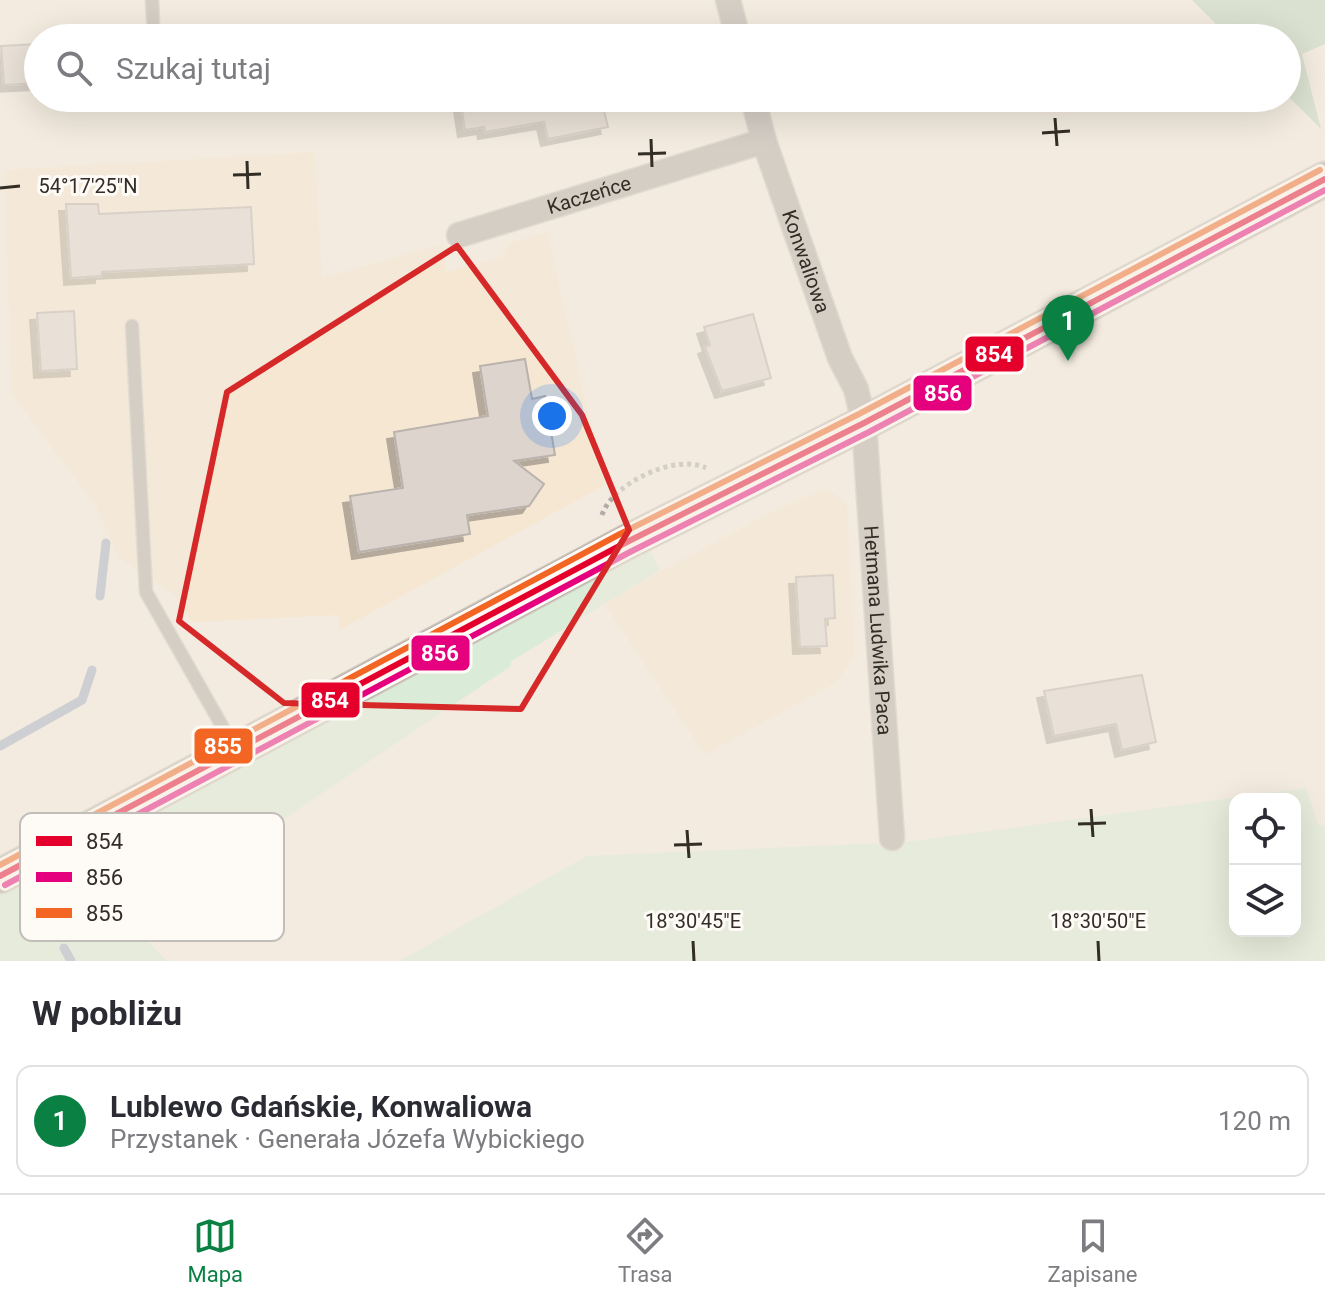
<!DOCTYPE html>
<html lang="pl">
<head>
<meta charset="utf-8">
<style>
	body { margin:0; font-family:Roboto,sans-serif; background:#f7f7f7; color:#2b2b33 }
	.controls { position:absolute; right:24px; bottom:24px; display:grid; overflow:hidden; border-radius:16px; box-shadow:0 8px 32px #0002 }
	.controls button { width:72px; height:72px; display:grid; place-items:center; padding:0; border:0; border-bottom:2px solid #e1e1e2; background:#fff; color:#2b2b33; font:40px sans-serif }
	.you { position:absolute; left:552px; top:416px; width:28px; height:28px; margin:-20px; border:6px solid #fff; border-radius:50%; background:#1a73e8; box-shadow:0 0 0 12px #1a73e833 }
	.badge { display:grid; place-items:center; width:52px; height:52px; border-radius:50%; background:#0b8043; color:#fff; font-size:26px; font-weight:700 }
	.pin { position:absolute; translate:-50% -66px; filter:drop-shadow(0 2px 4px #0008) }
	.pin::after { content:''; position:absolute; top:42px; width:28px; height:24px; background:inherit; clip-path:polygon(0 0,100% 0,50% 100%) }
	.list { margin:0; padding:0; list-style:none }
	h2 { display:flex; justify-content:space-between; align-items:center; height:104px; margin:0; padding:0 32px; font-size:34px }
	h2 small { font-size:26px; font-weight:400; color:#7c7c81 }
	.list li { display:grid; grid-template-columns:52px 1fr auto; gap:24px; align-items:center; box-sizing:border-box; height:112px; margin:0 16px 16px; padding:0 16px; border:2px solid #e1e1e2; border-radius:16px }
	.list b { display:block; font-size:30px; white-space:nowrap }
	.list p { margin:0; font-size:26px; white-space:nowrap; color:#7c7c81 }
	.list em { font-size:26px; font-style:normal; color:#7c7c81 }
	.icon { flex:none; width:44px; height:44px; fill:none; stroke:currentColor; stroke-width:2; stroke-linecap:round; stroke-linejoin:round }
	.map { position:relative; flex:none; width:1325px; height:961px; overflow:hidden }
	.search { position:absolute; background:#fff; box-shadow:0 8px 32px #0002; left:24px; right:24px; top:24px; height:88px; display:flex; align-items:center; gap:20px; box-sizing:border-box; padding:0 28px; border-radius:44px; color:#7c7c81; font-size:30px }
	.sheet { height:232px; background:#fff }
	nav { display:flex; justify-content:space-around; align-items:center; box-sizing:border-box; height:112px; border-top:2px solid #e1e1e2; background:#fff; font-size:22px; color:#7c7c81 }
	nav a { display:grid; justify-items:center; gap:4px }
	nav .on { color:#0b8043 }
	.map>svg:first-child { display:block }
	.built { fill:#f5e7d2 }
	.green { fill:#daecd8; fill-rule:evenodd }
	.forest { fill:#bfd4bf }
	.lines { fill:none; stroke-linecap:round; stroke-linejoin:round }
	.stream { stroke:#a0adc4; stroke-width:9 }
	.building { fill:#ddd4ce; stroke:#bab2ac; stroke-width:2; filter:url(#shadow) }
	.service-casing { stroke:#cfc8bf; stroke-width:15 }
	.minor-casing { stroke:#cfc8bf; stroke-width:27 }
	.secondary-casing { stroke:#cfc8bf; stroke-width:37 }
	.path { stroke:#b2aba7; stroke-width:5; stroke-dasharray:4 4; stroke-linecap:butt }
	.service { stroke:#b2aaa7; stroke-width:12 }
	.minor { stroke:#b2aaa7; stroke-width:24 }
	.secondary { stroke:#b2a8a3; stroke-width:34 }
	.bus-1-casing { stroke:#fefbf7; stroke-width:12 }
	.bus-2-casing { stroke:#fefbf7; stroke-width:12 }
	.bus-3-casing { stroke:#fefbf7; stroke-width:12 }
	.bus-1 { stroke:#e4002b; stroke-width:6 }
	.bus-2 { stroke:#e5007d; stroke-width:6 }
	.bus-3 { stroke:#f26522; stroke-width:6 }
	.marked { fill:none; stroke:#d62828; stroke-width:6; stroke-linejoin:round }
	.ticks { fill:none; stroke:#322d25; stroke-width:3 }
	.labels { text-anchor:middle; stroke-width:6; stroke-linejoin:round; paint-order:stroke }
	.street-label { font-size:20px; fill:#322d25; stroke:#fefbf7 }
	.key { fill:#fefbf7; stroke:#c1bdb8; stroke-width:2 }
	.key-label { font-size:22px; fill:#322d25 }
	.ticks-label { font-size:20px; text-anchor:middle; fill:#322d25; stroke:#fefbf7; stroke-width:6; stroke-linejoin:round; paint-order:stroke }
	.line-badge { stroke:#fefbf7; stroke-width:3 }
	.badge-label { font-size:22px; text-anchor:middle; font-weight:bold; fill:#fff }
</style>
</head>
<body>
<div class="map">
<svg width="1325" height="961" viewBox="0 0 1325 961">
	<defs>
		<filter id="shadow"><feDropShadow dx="-7" dy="7" stdDeviation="0" flood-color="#0004"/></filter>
	</defs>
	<rect width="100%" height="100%" fill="#f3ebdf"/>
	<g class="built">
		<path d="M315,152L322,278L442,244L446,272L502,257L509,243L547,232L605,485L339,630V615L192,622L174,595L119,558L96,506L12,395L4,170Z"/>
		<path d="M826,488L847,503L855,654L838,681L705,755L603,602L776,510Z"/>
	</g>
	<g class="green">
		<path d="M649,548L660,570L510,662L511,666L129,923L167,961H0V893Z"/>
		<path d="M1306,788L1318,824L1325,826V961H399L587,856L906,842ZM1235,799H1295V931H1235Z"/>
	</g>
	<path class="forest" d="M1192,0H1325V44L1302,54L1321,129L1287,95V38H1230Z"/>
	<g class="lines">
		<g class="stream">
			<path d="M100,596L106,543"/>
			<path d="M0,746L82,700L92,670"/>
			<path d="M64,948L71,961"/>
		</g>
	</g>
	<g class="building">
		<path d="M38,44V83L4,85L1,46Z"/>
		<path d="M460,98H606L607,111H604L608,127L548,139L544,122L485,132L484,127L465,130Z"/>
		<path d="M66,204H98L99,214L251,207L254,264L102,272V276L71,278Z"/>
		<path d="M74,311L77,369L41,371L37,313Z"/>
		<path d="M753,314L771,378L722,391L705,347L710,345L704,327Z"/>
		<path d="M525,359L532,399L545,396L555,455L514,461L544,484L529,506L467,515L470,534L359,552L350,496L403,488L394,432L488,416L480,366Z"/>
		<path d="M833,575L835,618L825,619L827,646L800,647L796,577Z"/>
		<path d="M1142,675L1156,742L1122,750L1116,724L1054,736L1044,691Z"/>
	</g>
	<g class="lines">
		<g class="service-casing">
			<g id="service">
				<path d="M152,0L153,21"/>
				<path d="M132,326L146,592L234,747"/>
			</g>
		</g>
		<g class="minor-casing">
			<g id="minor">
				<path d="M728,0L738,38"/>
				<path id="s1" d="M753,98L764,141L840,358L856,389L864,423L892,838"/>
				<path id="s2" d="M459,235L764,141"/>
			</g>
		</g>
		<g class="secondary-casing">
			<path id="secondary" d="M0,876L625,543L864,423L1325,179"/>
		</g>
		<path class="path" d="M602,515C612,484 675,453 706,468"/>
		<use href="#service" class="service"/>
		<use href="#minor" class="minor"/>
		<use href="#secondary" class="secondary"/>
		<g class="bus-1-casing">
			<path id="bus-1" d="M0,876L625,543L864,423L1325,179"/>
		</g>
		<g class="bus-2-casing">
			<path id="bus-2" d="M5,885L630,552L869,432L1325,190"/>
		</g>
		<g class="bus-3-casing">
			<path id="bus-3" d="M0,865L620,534L859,414L1320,170"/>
		</g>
		<use href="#bus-1" class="bus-1"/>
		<use href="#bus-2" class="bus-2"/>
		<use href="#bus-3" class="bus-3"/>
	</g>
	<path d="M0 0H1325V961H0ZM457,246L582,415L629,530L521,709L284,703L179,621L227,392Z" fill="#f3ebdf" fill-opacity=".55" fill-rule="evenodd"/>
	<path class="marked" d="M457,246L582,415L629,530L521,709L284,703L179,621L227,392Z"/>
	<path class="ticks" d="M1055,118L1057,146M1042,133L1070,131M651,139L652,167M638,154L666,153M247,161L248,189M233,175L261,174M0,188L20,186M1091,809L1093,837M1078,824L1106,823M687,830L689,858M674,845L702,844M693,941L694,961M1098,941L1099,961"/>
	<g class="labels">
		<g class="street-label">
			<text dy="7" stroke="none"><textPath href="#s2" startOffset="136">Kaczeńce</textPath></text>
			<text dy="7" stroke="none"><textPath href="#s1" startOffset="172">Konwaliowa</textPath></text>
			<text dy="7" stroke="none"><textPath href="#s1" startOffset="552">Hetmana Ludwika Paca</textPath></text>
		</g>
	</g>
	<rect x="20" y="813" width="264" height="128" rx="12" class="key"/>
	<rect x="36" y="836" width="36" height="10" fill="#e4002b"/>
	<rect x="36" y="872" width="36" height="10" fill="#e5007d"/>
	<rect x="36" y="908" width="36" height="10" fill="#f26522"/>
	<g class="key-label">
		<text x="86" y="849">854</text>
		<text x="86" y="885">856</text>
		<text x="86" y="921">855</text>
	</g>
	<g class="ticks-label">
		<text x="88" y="193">54°17'25"N</text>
		<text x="693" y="928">18°30'45"E</text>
		<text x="1098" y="928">18°30'50"E</text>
	</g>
	<g class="line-badge">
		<rect x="964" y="335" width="61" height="38" rx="8" fill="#e4002b"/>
		<rect x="912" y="374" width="61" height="38" rx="8" fill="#e5007d"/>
		<rect x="410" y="634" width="61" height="38" rx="8" fill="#e5007d"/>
		<rect x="300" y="681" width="61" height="38" rx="8" fill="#e4002b"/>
		<rect x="193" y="727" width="61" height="38" rx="8" fill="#f26522"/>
	</g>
	<g class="badge-label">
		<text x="994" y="362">854</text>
		<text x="943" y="401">856</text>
		<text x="440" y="661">856</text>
		<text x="330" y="708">854</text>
		<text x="223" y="754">855</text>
	</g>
</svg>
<div class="controls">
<button><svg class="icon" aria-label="locate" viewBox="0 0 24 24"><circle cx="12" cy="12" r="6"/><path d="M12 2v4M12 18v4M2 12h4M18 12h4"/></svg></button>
<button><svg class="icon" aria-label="layers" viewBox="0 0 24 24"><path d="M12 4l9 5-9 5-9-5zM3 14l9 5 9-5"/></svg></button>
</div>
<div class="you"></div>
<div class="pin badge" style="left:1068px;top:361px">1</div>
<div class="search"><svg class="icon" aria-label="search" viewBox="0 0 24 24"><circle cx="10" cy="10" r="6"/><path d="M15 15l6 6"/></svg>Szukaj tutaj</div>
</div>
<section class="sheet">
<h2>W pobliżu<small></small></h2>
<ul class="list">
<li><span class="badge">1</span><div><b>Lublewo Gdańskie, Konwaliowa</b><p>Przystanek · Generała Józefa Wybickiego</p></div><em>120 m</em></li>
</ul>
</section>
<nav>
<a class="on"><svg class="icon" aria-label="map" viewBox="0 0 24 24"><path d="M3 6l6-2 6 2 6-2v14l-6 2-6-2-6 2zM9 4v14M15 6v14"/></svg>Mapa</a>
<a><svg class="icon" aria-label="directions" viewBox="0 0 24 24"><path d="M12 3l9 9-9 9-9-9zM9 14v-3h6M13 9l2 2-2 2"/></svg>Trasa</a>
<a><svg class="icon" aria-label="saved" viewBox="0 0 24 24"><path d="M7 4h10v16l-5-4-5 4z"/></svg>Zapisane</a>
</nav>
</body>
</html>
